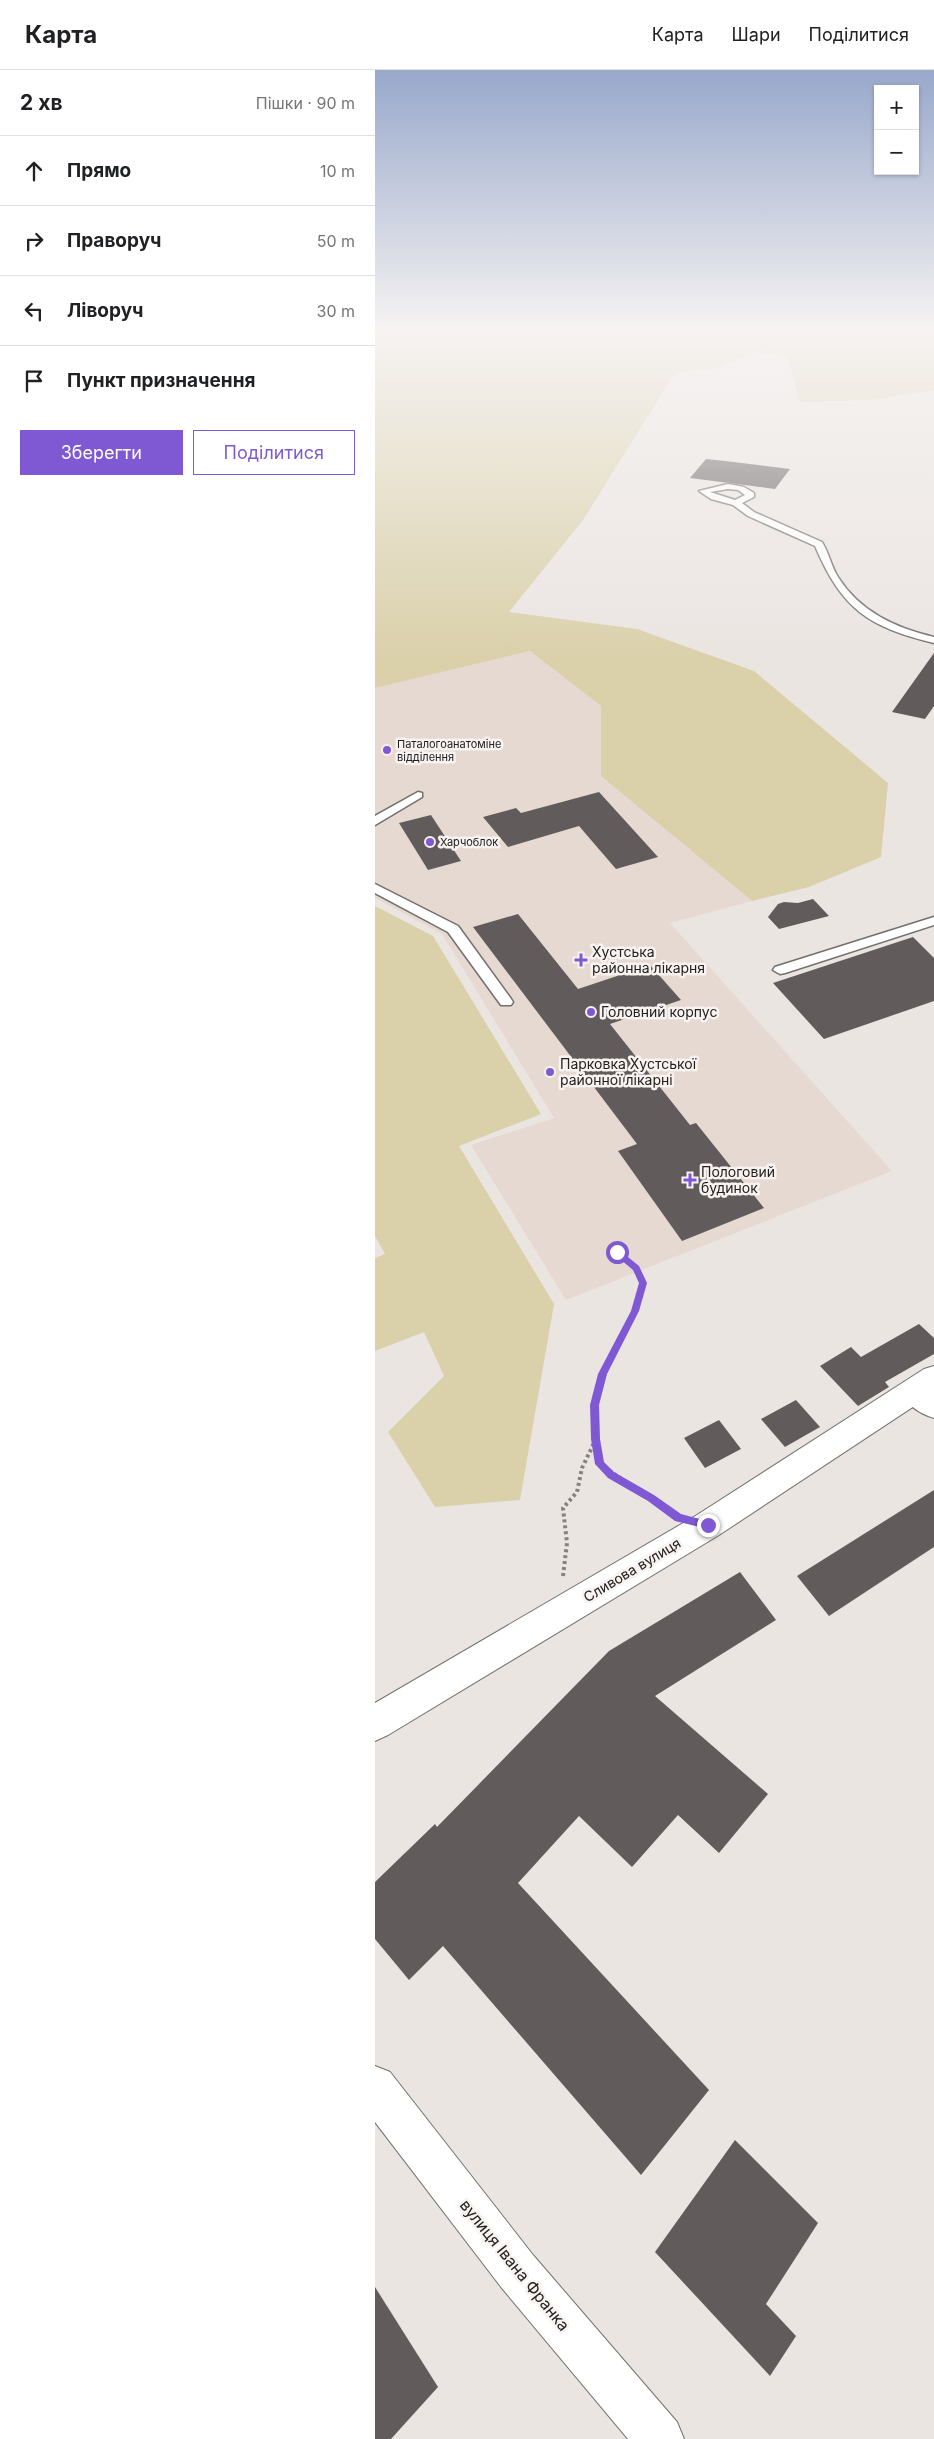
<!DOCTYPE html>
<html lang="uk">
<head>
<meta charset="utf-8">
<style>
	body { margin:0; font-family:Inter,sans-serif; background:#f6f6f6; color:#202124 }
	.controls { position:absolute; right:15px; top:15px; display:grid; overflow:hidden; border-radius:0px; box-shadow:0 1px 4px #0004 }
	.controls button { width:45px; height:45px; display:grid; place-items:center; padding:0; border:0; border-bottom:1px solid #e0e0e0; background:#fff; color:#202124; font:25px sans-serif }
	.stop { position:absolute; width:15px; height:15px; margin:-11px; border:4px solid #7f59d3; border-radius:50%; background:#fff }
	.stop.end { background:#7f59d3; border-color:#fff; box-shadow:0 1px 5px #0008 }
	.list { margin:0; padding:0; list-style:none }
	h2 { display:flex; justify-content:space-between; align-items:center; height:65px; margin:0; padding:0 20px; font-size:21px }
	h2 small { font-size:16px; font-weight:400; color:#757577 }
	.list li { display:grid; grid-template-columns:32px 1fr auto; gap:15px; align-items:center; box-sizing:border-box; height:70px; padding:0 20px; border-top:1px solid #e0e0e0 }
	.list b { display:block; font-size:19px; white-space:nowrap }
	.list em { font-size:16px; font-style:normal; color:#757577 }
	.actions { display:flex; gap:10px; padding:15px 20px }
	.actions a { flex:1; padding:11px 0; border:1px solid #7f59d3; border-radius:0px; text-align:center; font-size:18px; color:#7f59d3 }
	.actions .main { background:#7f59d3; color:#fff }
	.icon { flex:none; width:28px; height:28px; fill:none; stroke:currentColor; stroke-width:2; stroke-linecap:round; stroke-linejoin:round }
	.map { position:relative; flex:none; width:559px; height:2369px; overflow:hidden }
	header { display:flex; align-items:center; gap:30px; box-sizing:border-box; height:70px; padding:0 25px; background:#fff; border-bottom:1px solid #e0e0e0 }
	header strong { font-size:24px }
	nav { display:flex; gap:28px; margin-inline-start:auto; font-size:18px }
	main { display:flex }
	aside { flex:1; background:#fff }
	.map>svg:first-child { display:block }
	.built { fill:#e6d9d2 }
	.green { fill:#dad0aa }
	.building { fill:#615c5b }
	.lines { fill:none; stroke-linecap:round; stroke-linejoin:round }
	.lane-casing { stroke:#736f6c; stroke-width:3 }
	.street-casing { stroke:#736f6c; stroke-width:2 }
	.secondary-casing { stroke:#736f6c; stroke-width:2 }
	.path-far2 { stroke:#85817f; stroke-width:1; stroke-dasharray:1 1; stroke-linecap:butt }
	.path-far1 { stroke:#85817f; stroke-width:3; stroke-dasharray:2.5 2.5; stroke-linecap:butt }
	.path { stroke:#85817f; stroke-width:4; stroke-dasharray:3 3; stroke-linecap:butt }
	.lane { fill:#fff; fill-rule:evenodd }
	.street { fill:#fff; fill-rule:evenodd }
	.secondary { fill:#fff; fill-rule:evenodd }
	.route { fill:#7f59d3 }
	.poi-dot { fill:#7f59d3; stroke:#f8f2f0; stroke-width:2 }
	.labels { text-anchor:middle; stroke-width:5; stroke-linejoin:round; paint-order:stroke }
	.far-poi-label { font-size:11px; fill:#232120; stroke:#f8f2f0; text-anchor:start }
	.poi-label { font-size:14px; fill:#232120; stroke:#f8f2f0; text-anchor:start }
	.street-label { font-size:14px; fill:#232120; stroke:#f8f2f0 }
	.near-street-label { font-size:16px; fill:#232120; stroke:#f8f2f0 }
</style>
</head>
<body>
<header>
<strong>Карта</strong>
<nav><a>Карта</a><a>Шари</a><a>Поділитися</a></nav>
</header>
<main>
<aside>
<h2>2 хв<small>Пішки · 90 m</small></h2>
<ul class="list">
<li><svg class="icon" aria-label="ahead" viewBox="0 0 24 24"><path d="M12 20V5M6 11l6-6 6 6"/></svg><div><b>Прямо</b></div><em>10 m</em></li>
<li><svg class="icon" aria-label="right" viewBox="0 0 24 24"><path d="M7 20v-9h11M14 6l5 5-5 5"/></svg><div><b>Праворуч</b></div><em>50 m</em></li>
<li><svg class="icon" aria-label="left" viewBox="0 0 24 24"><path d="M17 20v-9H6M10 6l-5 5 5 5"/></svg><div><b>Ліворуч</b></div><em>30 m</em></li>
<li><svg class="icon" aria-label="arrive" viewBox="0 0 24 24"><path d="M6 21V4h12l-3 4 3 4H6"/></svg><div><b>Пункт призначення</b></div></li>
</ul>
<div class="actions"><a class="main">Зберегти</a><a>Поділитися</a></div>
</aside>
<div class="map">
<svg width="559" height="2369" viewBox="0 0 559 2369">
	<rect width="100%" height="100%" fill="#ebe5e2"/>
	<path class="built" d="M155,581L226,636V706L377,831L295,853L517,1101L191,1230L96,1075L179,1048L67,864L0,828V618Z"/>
	<g class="green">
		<path d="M0,258H559V320L496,330L425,332L412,286L378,283L342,298L300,303L208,450L134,542L262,559L379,601L513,713L506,787L434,817L377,831L226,706V636L155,581L0,618Z"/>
		<path d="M0,836L58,866L166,1044L84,1076L179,1234L145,1430L60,1437L13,1362L69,1306L49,1262L0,1281V1188L10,1184L0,1166Z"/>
	</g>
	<g class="building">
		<path d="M331,389L350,391L415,399L400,419L315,408Z"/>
		<path d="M559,583V636L550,649L517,642Z"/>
		<path d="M224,722L283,787L241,799L204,756L133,777L108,747L141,738L146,743Z"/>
		<path d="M56,745L86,791L53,800L24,753Z"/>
		<path d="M438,829L454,846L404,859L393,847L403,834L409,832L423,833Z"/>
		<path d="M143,844L203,919L275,895L306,930L235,954L315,1055L321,1053L389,1138L307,1171L243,1081L262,1074L98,857Z"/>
		<path d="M538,867L559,888V931L449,969L398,913Z"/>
		<path d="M544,1254L559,1268V1284L510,1312L514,1317L483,1336L445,1296L476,1277L486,1287Z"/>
		<path d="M421,1330L445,1357L410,1377L386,1349Z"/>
		<path d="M344,1350L366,1379L330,1398L309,1368Z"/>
		<path d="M559,1420V1477L454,1546L422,1506Z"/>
		<path d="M365,1502L401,1550L280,1626L393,1724L344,1783L303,1745L257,1797L204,1746L143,1813L334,2020L266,2105L68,1876L34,1910L0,1869V1812L60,1754L62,1757L234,1581Z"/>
		<path d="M360,2070L443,2153L391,2234L421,2266L395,2306L280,2182Z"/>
		<path d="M0,2217L63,2317L16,2369H0Z"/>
	</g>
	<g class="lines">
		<g class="lane-casing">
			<g id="lane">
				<path d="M353,414L369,417L379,423V427L367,433L379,442L447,472C454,483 456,496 463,507C485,542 521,558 559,567V573C493,557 467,539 440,476L373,446L358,435L336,429L324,421ZM353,419L363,420L370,425L360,430L335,422Z"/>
				<path d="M43,722L47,723V727L0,755V746Z"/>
				<path d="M0,814L83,856L136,929L138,932L136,935H126L73,862L0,823Z"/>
				<path d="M559,847V855L410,903L405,904L398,900L400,897Z"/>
			</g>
		</g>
		<g class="street-casing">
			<path id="street" d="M540,1309L551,1312L559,1319V1348C545,1344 532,1335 525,1321L529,1312Z"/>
		</g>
		<g class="secondary-casing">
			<g id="secondary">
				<path d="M559,1296V1323L344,1465L13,1665L0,1671V1633L322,1445L549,1299Z"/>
				<path d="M0,1996L15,2002L158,2185L302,2352L309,2369H253L126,2217L0,2052Z"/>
			</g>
		</g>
		<path class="path-far2" d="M137,258L173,267L231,271L353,263L447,267L502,258"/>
		<path class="path-far1" d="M227,1307L260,1241L268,1213L261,1198L242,1182"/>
		<g class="path">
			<path d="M221,1369L224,1390L229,1397L298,1444"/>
			<path d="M188,1506L192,1473L188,1438L202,1422L207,1398L221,1369L220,1335L228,1306"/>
		</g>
		<use href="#lane" class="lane"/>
		<use href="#street" class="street"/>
		<use href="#secondary" class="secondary"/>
	</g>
	<linearGradient id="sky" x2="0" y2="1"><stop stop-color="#98a8cb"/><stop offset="0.44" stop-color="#f6f3f2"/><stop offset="1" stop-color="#f6f3f2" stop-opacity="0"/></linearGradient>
	<rect width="559" height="590" fill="url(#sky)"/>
	<path class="route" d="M242,1178L264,1196L272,1213L264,1241L232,1304L224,1335L225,1369L229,1392L239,1402L279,1425L306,1444L336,1452V1458L333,1459L300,1451L273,1431L233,1408L220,1394L216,1369L215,1335L223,1304L256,1241L264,1213L258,1200L239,1184V1179Z"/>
	<g class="poi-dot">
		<circle cx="12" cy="680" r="5"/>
		<circle cx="55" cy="772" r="5"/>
		<path d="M203.5 882.5h5v5h5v5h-5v5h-5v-5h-5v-5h5z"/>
		<circle cx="216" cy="942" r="5"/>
		<circle cx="175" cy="1002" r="5"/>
		<path d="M312.5 1102.5h5v5h5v5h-5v5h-5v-5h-5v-5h5z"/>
	</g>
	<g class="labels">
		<g class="far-poi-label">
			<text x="22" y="678">Паталогоанатоміне<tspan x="22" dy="13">відділення</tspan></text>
			<text x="65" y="776">Харчоблок</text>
		</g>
		<g class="poi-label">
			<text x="217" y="887">Хустська<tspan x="217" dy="16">районна лікарня</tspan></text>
			<text x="226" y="947">Головний корпус</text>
			<text x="185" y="999">Парковка Хустської<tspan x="185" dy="16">районної лікарні</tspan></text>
			<text x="326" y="1107">Пологовий<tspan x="326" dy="16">будинок</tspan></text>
		</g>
		<g class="street-label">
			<text transform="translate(257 1500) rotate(-31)" y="5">Сливова вулиця</text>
		</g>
		<g class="near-street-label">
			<text transform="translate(140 2195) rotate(51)" y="6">вулиця Івана Франка</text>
		</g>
	</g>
</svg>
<div class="controls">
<button>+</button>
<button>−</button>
</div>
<div class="stop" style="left:242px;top:1182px"></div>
<div class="stop end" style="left:333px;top:1455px"></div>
</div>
</main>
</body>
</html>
